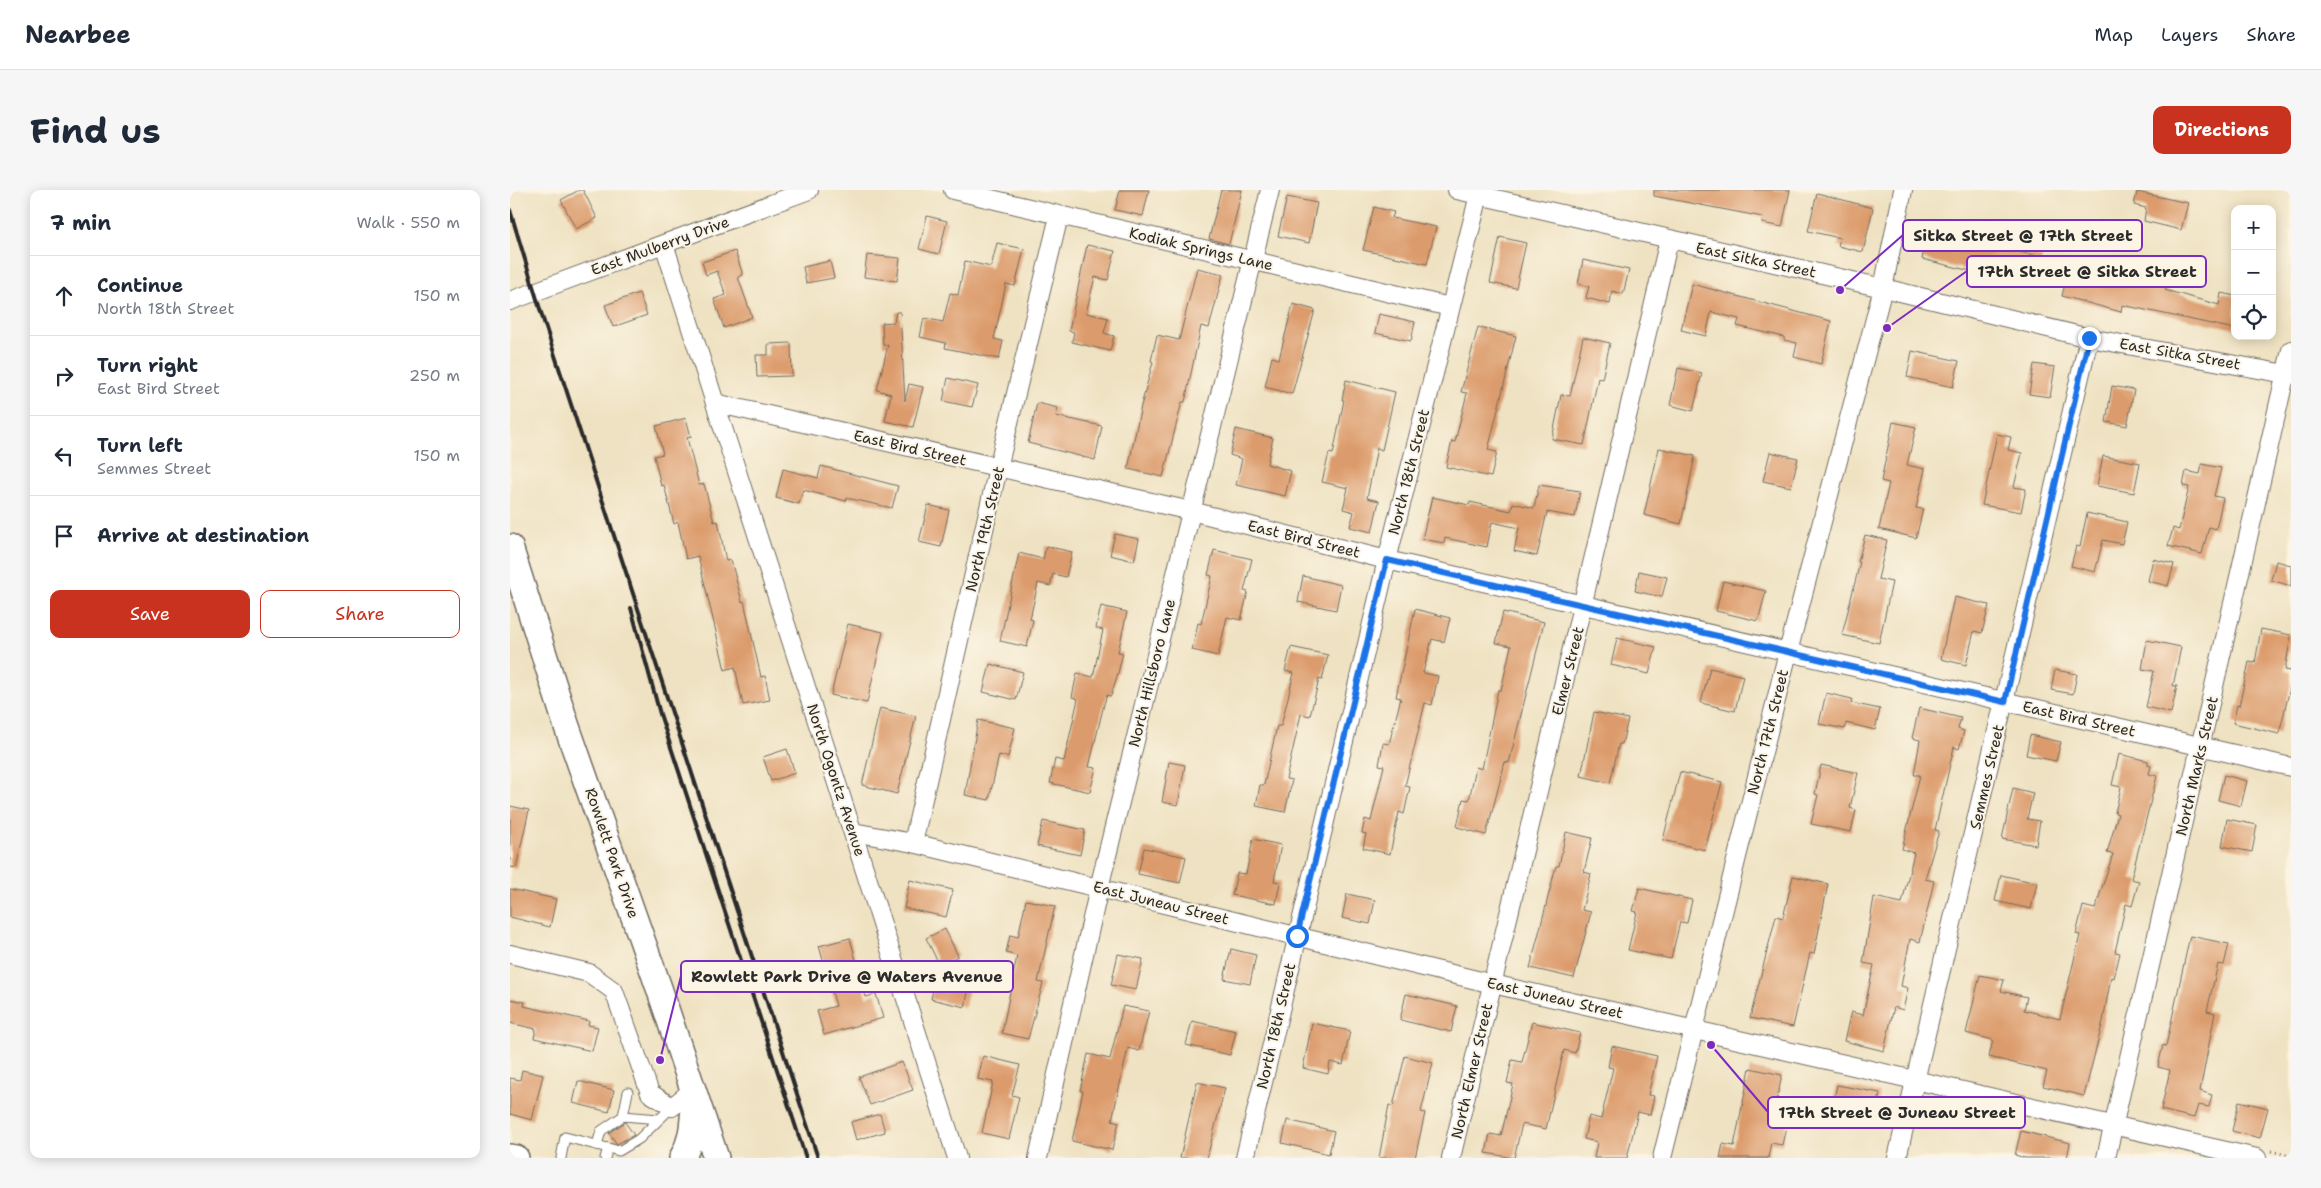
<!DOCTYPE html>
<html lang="en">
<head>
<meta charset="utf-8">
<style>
	body { margin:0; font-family:"Shantell Sans",sans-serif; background:#f6f6f7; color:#1f2937 }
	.controls { position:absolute; right:15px; top:15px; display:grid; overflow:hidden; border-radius:10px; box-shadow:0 2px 12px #0003 }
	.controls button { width:45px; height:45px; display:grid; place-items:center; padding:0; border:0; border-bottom:1px solid #e0e1e3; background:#fff; color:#1f2937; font:25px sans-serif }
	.stop { position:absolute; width:15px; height:15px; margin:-11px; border:4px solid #1a73e8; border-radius:50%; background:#fff }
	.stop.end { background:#1a73e8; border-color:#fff; box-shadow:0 1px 5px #0008 }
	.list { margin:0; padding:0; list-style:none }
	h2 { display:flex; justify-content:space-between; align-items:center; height:65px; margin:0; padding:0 20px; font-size:21px }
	h2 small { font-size:16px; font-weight:400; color:#747a83 }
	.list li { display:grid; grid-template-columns:32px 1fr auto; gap:15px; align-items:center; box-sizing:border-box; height:80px; padding:0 20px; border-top:1px solid #e0e1e3 }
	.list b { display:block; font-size:19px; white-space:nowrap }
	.list p { margin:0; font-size:16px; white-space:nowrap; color:#747a83 }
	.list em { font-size:16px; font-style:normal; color:#747a83 }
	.actions { display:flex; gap:10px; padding:15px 20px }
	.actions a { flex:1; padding:11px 0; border:1px solid #c8321e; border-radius:10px; text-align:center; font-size:18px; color:#c8321e }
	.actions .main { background:#c8321e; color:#fff }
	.icon { flex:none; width:28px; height:28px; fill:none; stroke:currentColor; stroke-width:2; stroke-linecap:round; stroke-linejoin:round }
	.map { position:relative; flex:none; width:1781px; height:968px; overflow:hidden; border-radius:10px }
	header { display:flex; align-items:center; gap:30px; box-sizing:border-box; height:70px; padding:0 25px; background:#fff; border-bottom:1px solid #e0e1e3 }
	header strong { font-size:24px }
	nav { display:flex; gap:28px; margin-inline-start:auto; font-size:18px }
	.intro { display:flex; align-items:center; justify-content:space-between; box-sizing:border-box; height:120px; padding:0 30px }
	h1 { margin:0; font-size:35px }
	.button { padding:12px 22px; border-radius:10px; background:#c8321e; color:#fff; font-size:18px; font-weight:700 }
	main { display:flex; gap:30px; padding:0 30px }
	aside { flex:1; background:#fff; border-radius:10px; box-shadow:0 2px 12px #0003 }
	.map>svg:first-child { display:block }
	.building { fill:#dc9b6c }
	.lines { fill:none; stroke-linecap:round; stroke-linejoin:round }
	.lane-casing { stroke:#706b60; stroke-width:11 }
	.street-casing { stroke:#706b60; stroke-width:20 }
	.secondary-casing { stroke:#706b60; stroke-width:28 }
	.path { stroke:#706b60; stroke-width:3; stroke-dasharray:1 4; stroke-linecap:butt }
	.lane { stroke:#fff; stroke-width:9 }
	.street { stroke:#fff; stroke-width:18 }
	.secondary { stroke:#fff; stroke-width:25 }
	.rail { stroke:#2b2b2b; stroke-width:4 }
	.route { stroke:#1a73e8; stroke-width:6 }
	.labels { text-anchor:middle; stroke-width:4; stroke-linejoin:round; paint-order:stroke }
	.street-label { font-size:15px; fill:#2b2b2b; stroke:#fcf5e5 }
	.leader { fill:none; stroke:#7b2cbf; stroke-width:2 }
	.callout-dot { fill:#7b2cbf; stroke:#fcf5e5; stroke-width:2 }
	.callout { fill:#fcf5e5; stroke:#7b2cbf; stroke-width:2 }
	.callout-label { font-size:16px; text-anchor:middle; font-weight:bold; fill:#2b2b2b }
</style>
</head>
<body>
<header>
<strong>Nearbee</strong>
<nav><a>Map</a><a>Layers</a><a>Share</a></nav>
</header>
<div class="intro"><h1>Find us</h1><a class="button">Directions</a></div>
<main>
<aside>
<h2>7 min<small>Walk · 550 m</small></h2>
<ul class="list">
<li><svg class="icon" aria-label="ahead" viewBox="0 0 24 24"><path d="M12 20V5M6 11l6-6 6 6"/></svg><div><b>Continue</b><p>North 18th Street</p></div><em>150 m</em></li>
<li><svg class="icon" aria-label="right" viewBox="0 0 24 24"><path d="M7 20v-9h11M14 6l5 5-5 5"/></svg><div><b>Turn right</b><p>East Bird Street</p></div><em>250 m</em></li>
<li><svg class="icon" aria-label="left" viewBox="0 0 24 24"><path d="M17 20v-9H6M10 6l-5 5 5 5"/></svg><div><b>Turn left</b><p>Semmes Street</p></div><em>150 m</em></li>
<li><svg class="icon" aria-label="arrive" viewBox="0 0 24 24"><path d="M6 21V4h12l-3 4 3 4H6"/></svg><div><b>Arrive at destination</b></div></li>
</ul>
<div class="actions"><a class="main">Save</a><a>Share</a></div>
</aside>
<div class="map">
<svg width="1781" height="968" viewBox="0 0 1781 968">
	<rect width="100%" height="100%" fill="#fcf5e5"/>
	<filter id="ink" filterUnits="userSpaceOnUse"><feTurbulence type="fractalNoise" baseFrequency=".02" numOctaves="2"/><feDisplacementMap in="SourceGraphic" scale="10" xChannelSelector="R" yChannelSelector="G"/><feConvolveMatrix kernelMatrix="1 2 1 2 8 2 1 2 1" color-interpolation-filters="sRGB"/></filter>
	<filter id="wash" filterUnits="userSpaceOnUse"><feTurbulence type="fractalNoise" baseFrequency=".0096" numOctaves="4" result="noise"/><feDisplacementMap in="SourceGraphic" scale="20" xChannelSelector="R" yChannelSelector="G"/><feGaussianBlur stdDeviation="1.12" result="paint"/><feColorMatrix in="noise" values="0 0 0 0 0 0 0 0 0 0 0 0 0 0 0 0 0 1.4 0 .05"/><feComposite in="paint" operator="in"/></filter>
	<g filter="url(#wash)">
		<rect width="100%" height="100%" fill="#efe2c2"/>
		<g id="blocks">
			<g class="building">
				<path d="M69,0H73L87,28L66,39L51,10Z"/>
				<path d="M610,0H639L633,26L605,20Z"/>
				<path d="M711,0H732L719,54L699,49Z"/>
				<path d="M1144,0H1280L1272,37L1252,33L1253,27L1144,6Z"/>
				<path d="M1627,2L1678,13L1671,40L1634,31L1636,18L1624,15Z"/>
				<path d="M1307,3L1363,18L1353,62L1328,56L1330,48L1298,41Z"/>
				<path d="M777,7L807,13L799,53L768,46Z"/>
				<path d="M864,17L884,22L882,28L926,37L917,74L853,60Z"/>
				<path d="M417,26L437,31L429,64L409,59Z"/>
				<path d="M1419,39L1476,52L1477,46L1499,51L1497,59L1532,67L1526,96L1468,87L1469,83L1412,69Z"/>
				<path d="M990,47L1016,53L1006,98L980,93Z"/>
				<path d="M487,53L514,59L505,96L496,94L484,149L493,151L489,169L435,158L436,153L410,147L414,128L433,132L440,103L448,105L455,71L481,77Z"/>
				<path d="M577,55L605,61L598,90L585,87L576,123L598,128L594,143L604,146L600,161L562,152L564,142L559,141Z"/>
				<path d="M225,61L233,85L228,87L242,127L214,138L204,109L216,105L207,81L196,85L192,72Z"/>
				<path d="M357,65L390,68L387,91L354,87Z"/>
				<path d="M1073,70L1119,80L1113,104L1102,101L1100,114L1076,108L1079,96L1068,94Z"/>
				<path d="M320,71L324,88L296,93L293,77Z"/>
				<path d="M1560,73L1589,79V76L1637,87L1638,82L1658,87L1655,100L1709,115L1711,103L1725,106V139L1612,115L1611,122L1552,106Z"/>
				<path d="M687,78L713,84L699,138L691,136L675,212H672L653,287L618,279L631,216L643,172L641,171L647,145L669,150Z"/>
				<path d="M1182,94L1321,131L1311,174L1284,167L1287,153L1274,150V147L1227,136L1229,129L1201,122L1196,146L1171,140Z"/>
				<path d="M129,103L137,125L103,137L95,115Z"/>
				<path d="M783,114L805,120L782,204L755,197L762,167L769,169Z"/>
				<path d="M386,122H390L395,211L399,194L413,197L403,237L375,231L381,204L367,200L378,155H373L372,133L384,132Z"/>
				<path d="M869,124L905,132L901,151L865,143Z"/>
				<path d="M968,137L1006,146L978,260L987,262L981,287L936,277L942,251L945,252L957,203L951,202Z"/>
				<path d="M1073,147L1100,153L1092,189L1088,188L1074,255L1042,249L1051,205L1060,206Z"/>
				<path d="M281,153L282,186L247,187L246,165H258V154Z"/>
				<path d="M1402,161L1449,171L1443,197L1397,187Z"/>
				<path d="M1524,174L1545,177L1540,207L1519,204Z"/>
				<path d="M1168,178L1192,183L1183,221L1160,215Z"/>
				<path d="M438,188L468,195L462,217L433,211Z"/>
				<path d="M836,190L885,202L872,260L867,258L857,308L869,311L862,342L840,337L844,322L833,319L838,298L812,292L819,263L823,264L834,210H832Z"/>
				<path d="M1602,196L1624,200L1617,236L1596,232Z"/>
				<path d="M527,213L548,218L546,226L592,236L585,270L518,253Z"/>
				<path d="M176,228L181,247L177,248L189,295L194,294L204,332L208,331L216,371L221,370L232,412L234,411L251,487L255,486L260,510L233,515L225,477L215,480L188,366L176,369L168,332L164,334L154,295L151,296L144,266L153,264L146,236Z"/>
				<path d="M1383,232L1406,237L1397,275L1415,279L1406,318L1413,319L1406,348L1369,339L1379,293L1371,291Z"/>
				<path d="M726,239L763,248L757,274L781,281L775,306L726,295L732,269L720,265Z"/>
				<path d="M1487,244L1501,247L1498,260L1512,263L1504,297L1516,299L1511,322L1472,315Z"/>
				<path d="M1149,258L1185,266L1171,334L1134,325Z"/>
				<path d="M1260,262L1288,268L1281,297L1253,291Z"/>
				<path d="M1593,266L1630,273L1624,303L1587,296Z"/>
				<path d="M1692,274L1711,278L1704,306L1713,308L1706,339L1699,337L1692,364L1658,356L1663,338L1669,340L1679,297L1673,296L1676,281L1690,284Z"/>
				<path d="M311,276L388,296L382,318L337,308L336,311L293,300L289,314L266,308L273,279L308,288Z"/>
				<path d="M1029,295L1070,301L1065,327L1037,322L1027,366L1004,361L1009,338L982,332L977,357L935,348L934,353L912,349L922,307L959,315L960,312L1001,321L1003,313L1024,318Z"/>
				<path d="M418,315L439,320L431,357L409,352Z"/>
				<path d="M1577,323L1617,332L1612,354L1593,350L1585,382L1561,376L1566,356L1570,357Z"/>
				<path d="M605,344L629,349L624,371L600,365Z"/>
				<path d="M1355,345L1377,350L1368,389L1382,392L1369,453L1332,445L1350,372H1348Z"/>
				<path d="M536,356L562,362L556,387L543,384L540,396L528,393L520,429L523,430L517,457L490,451L509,363L533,369Z"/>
				<path d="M704,360L742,369L734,401L738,402L731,430L717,427L708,466L682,460L688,433L691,434L702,386L698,385Z"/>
				<path d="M1643,369L1664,374L1658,396L1638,391Z"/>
				<path d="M1766,371L1781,375V396L1761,390Z"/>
				<path d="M1129,381L1157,387L1152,407L1125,401Z"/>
				<path d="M793,386L831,395L826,420L788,412Z"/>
				<path d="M1213,391L1256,401L1248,431L1206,421Z"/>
				<path d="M1444,407L1479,415L1472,443L1464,441L1456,475L1431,469Z"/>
				<path d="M591,416L617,422L608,462L613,463L608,483L601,506L597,505L594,514L579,577L586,578L580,602L540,593L545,569L554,571L568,509L562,507L567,483L583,487L593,440L586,438Z"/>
				<path d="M905,419L940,428L934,452L922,449L913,483L928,486L922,515L915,513L895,596L900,597L894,624L889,622L880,664L853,658L856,644L852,643L855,629L861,631L874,576L869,575L873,553L879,554L891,508L886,507Z"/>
				<path d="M993,422L1034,432L999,573L995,572L976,645L947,637L953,609L959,610L966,577L972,579L988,500H991L1001,456L986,453Z"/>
				<path d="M338,434L373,442L357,513L321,505Z"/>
				<path d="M1751,439L1781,445L1775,480L1781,481V494L1769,544L1723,533L1727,515L1729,516L1739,472L1745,473Z"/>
				<path d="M1107,448L1146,457L1139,484L1101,475Z"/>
				<path d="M1637,450L1671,457L1663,496H1667L1661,523L1636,517L1644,481L1632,479Z"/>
				<path d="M781,457L818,465L812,490L809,489L800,526L791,524L776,589L782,590L775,622L746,616L750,595H754L767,536H771L784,483L775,481Z"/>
				<path d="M480,474L513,482L506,510L473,502Z"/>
				<path d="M1200,478L1233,486L1225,521L1191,513Z"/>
				<path d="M1545,480L1567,484L1563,504L1541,500Z"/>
				<path d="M1316,503L1342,509L1341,513L1370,519L1365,540L1336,533L1335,539L1309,534Z"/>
				<path d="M370,518L406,526L387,604L352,595Z"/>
				<path d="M1409,518L1451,528L1448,539L1454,541L1449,559L1444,557L1425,640L1429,641L1415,689L1424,691L1410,752L1400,749L1391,796L1398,798L1393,820L1384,817L1374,861L1334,851L1341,822L1353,825L1364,775L1353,773L1364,707L1392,713L1404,663L1392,659L1410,585H1404L1410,550L1402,548Z"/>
				<path d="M1084,522L1118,529L1112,554H1109L1100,593L1071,586Z"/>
				<path d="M468,530L505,538L498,567L489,565L479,610L455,605Z"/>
				<path d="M1520,545L1551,552L1546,571L1516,565Z"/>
				<path d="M277,559L285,583L261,591L253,567Z"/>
				<path d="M1609,564L1638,571V575L1641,576L1639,584L1647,586L1621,689L1629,691L1622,716L1616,714L1605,762L1610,763L1604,788L1601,787L1593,831L1574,906L1533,896L1537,881L1479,867L1483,850L1456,843L1470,785L1494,790L1491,801L1517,807L1514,820L1550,829L1570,745L1566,744L1573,716L1585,719L1603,664L1597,663L1608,624L1605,623L1611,597L1602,595Z"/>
				<path d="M659,572L675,575L668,615L652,612Z"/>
				<path d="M1311,575L1348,583L1340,618L1346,620L1341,642L1301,634L1308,605L1305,604Z"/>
				<path d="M1170,582L1212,592L1195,660L1153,650Z"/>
				<path d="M1714,585L1737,591L1731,616L1708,610Z"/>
				<path d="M1503,598L1523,603L1517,629L1530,631L1526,655L1492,649Z"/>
				<path d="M0,616L19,620L6,678L0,677Z"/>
				<path d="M1717,629L1747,635L1742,662L1712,656Z"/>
				<path d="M533,631L575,640L570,665L527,656Z"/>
				<path d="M1056,642L1082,648L1074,682L1081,684L1072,720L1081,722L1064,788L1020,778L1046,676H1049Z"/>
				<path d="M743,649L771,655L764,691L770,692L766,714L722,705L727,683L736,684Z"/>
				<path d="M634,658L676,667L670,693L628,684Z"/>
				<path d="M1491,685L1527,693L1521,719L1485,711Z"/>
				<path d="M1283,686L1318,694L1304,764L1300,763L1283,837L1240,828L1266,726L1273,728Z"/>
				<path d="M400,690L443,700L436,727L394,718Z"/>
				<path d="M1129,698L1182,710L1177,733L1170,732L1161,769L1118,760L1127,722L1123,721Z"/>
				<path d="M0,699L46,709L40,737L0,727Z"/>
				<path d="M837,704L865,710L860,734L832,728Z"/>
				<path d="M516,710L545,716L528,792L533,793L518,849L492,843L507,766L496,763L500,745L508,747Z"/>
				<path d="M435,739L448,766L430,776L416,748Z"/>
				<path d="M1680,746L1719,754L1714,775L1708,774L1697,821L1705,823L1690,901L1702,905L1699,917L1688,915L1684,928L1651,920L1660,880L1648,877L1653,855L1656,856Z"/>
				<path d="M340,748L356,807L366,804L373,828L314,845L307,821L326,816L309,756Z"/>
				<path d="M721,759L746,765L740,794L714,789Z"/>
				<path d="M608,764L633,769L626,800L601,795Z"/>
				<path d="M427,779L461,787L455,817L421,809Z"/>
				<path d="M896,804L947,816L941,842L890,830Z"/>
				<path d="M0,809L15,812L14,816L79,831L78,835L88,837L82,861L24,848L26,839L0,833Z"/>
				<path d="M613,816L639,821L629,861L618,858L602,930L609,932L602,960L562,951L573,901H570L578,864L600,869Z"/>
				<path d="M682,831L726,841L720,865L676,855Z"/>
				<path d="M1022,832L1070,843L1065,863L1054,860L1036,939L1012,934L1004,968L976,963L980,944L991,946L1003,894L997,893L1002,870L1012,872Z"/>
				<path d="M802,833L840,841L833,875L820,872L818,884L793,878Z"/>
				<path d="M1102,856L1147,866L1138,905L1144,906L1140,925L1128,922L1117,968H1084L1087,952L1074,949L1079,926L1091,929L1103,878L1098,877Z"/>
				<path d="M473,866L510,875L502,905L509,907L499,949L472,943L483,892L468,889Z"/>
				<path d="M895,866L923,873L911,922L915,923L905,968H869L879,915L883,916Z"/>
				<path d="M392,872L403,900L360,915L349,887Z"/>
				<path d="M1240,878L1272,885L1264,924L1278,928L1272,955L1261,953L1258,968H1210L1213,954L1224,956Z"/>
				<path d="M12,880L33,885L22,930L0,924V888L10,890Z"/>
				<path d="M68,891L104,900L99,922L63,913Z"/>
				<path d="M687,892L715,898L697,968H670Z"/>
				<path d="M1327,895L1370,903L1365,932L1336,927L1338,912L1324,909Z"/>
				<path d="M1729,911L1758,918L1750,948L1722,941Z"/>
				<path d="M370,924L375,942L346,950L341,932Z"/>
				<path d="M777,930L824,941L819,964L772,953Z"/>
				<path d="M115,932L124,945L107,954L99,943Z"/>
				<path d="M1511,941L1560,953L1557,968H1515L1505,965Z"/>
			</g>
		</g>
	</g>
	<g filter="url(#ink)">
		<use href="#blocks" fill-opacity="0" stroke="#706b60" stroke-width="1"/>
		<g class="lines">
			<g class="lane-casing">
				<g id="lane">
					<path d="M113,926L118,902"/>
					<path d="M87,955L91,941L113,926L149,929"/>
					<path d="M98,958L109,961L129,949L162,917"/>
					<path d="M51,968L55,947L98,958L95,968"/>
				</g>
			</g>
			<g class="street-casing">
				<g id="street">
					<path d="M443,0L940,117"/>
					<path d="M947,0L1386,101L1579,148L1781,185"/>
					<path d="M154,54L205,213L681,321L877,370L1781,577"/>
					<path d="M0,111L299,0"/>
					<path d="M205,213L447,968"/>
					<path d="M343,642L403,653L983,794L1747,968"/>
					<path d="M403,653L488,278L549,26"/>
					<path d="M0,764L79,783L104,801L140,903L162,917L184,899"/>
					<path d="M528,968L589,698L760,0"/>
					<path d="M735,968L877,370L969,5"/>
					<path d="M941,968L1159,50"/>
					<path d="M1152,968L1278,462L1373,98L1393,0"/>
					<path d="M1387,968L1579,148"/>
					<path d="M1596,968L1781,160"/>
				</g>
			</g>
			<g class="secondary-casing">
				<g id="secondary">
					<path d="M0,357L56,534L149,798L206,968"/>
					<path d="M0,967L6,968"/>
					<path d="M172,968C182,951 183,934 184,914"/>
				</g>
			</g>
			<path class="path" d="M1761,961L1781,966"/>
			<use href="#lane" class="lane"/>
			<use href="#street" class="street"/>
			<use href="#secondary" class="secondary"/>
			<g class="rail">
				<path d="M0,20L33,129L308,968"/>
				<path d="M121,418L150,524L296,968"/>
			</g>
		</g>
	</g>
	<g class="lines" filter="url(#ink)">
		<path class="route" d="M787,746L877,370L1495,512L1579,148"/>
	</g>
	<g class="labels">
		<g class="street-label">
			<text transform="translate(150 56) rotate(-20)" y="5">East Mulberry Drive</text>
			<text transform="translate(691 59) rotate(13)" y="5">Kodiak Springs Lane</text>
			<text transform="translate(1246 70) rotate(12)" y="5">East Sitka Street</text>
			<text transform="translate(1670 164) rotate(10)" y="5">East Sitka Street</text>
			<text transform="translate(400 258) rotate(13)" y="5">East Bird Street</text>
			<text transform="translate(899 282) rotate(-76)" y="5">North 18th Street</text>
			<text transform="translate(475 339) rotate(-77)" y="5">North 19th Street</text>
			<text transform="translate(794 349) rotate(14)" y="5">East Bird Street</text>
			<text transform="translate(1058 481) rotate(-76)" y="5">Elmer Street</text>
			<text transform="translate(642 483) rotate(-76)" y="5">North Hillsboro Lane</text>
			<text transform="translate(1569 529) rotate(13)" y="5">East Bird Street</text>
			<text transform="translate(1258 542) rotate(-76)" y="5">North 17th Street</text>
			<text transform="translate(1687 576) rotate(-77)" y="5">North Marks Street</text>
			<text transform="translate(1477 587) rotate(-77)" y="5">Semmes Street</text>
			<text transform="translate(326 590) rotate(72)" y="5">North Ogontz Avenue</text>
			<text transform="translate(102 663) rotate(71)" y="5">Rowlett Park Drive</text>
			<text transform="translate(651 713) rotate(14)" y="5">East Juneau Street</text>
			<text transform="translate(1045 808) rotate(13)" y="5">East Juneau Street</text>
			<text transform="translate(766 836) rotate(-77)" y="5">North 18th Street</text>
			<text transform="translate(962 881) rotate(-77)" y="5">North Elmer Street</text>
		</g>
	</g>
	<path class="leader" d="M1330 100L1393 45M1377 138L1457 81M150 870L171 786M1201 855L1258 922"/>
	<g class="callout-dot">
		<circle cx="1330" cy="100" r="5"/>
		<circle cx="1377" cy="138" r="5"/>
		<circle cx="150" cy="870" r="5"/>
		<circle cx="1201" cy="855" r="5"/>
	</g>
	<g class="callout">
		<rect x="1393" y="30" width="239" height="31" rx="5"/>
		<rect x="1457" y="66" width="239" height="31" rx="5"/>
		<rect x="171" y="771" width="332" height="31" rx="5"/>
		<rect x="1258" y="907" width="257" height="31" rx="5"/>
	</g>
	<g class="callout-label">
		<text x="1513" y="51">Sitka Street @ 17th Street</text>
		<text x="1577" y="87">17th Street @ Sitka Street</text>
		<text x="337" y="792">Rowlett Park Drive @ Waters Avenue</text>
		<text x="1387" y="928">17th Street @ Juneau Street</text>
	</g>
</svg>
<div class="controls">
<button>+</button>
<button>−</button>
<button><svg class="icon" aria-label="locate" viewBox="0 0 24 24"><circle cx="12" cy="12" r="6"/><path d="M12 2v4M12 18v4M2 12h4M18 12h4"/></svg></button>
</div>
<div class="stop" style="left:787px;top:746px"></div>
<div class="stop end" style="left:1579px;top:148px"></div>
</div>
</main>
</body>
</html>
